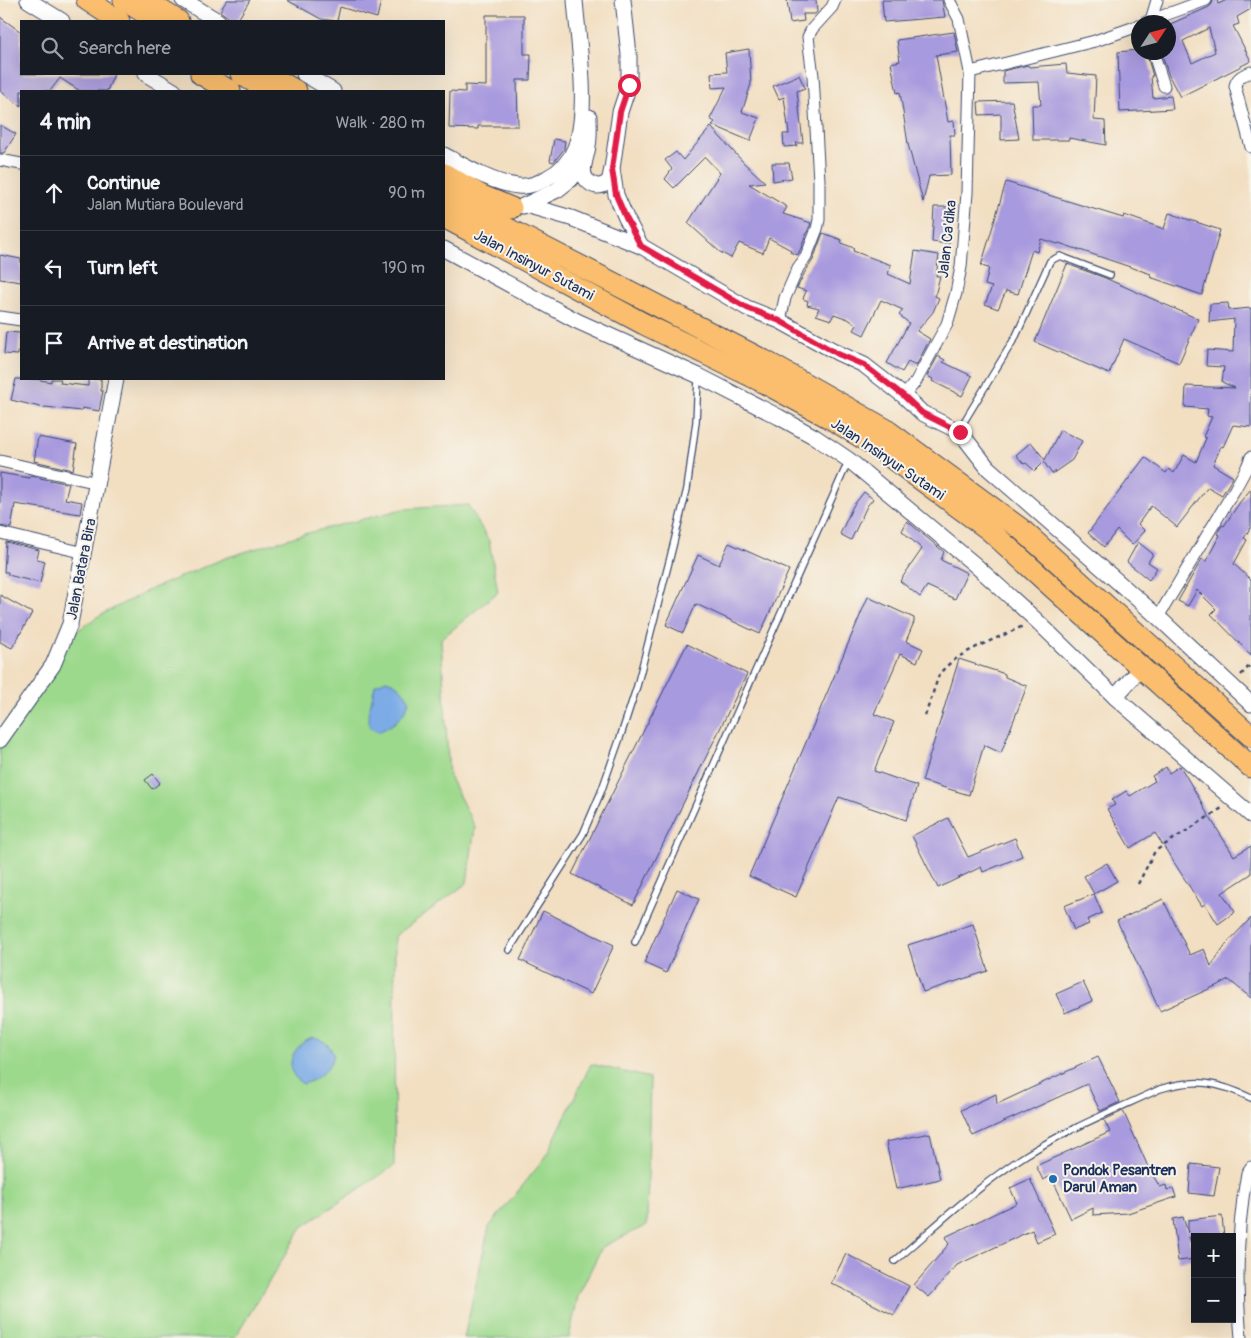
<!DOCTYPE html>
<html lang="en">
<head>
<meta charset="utf-8">
<style>
	body { margin:0; font-family:Pangolin,sans-serif; background:#20242c; color:#f1f3f6 }
	.controls { position:absolute; right:15px; bottom:15px; display:grid; overflow:hidden; border-radius:0px; box-shadow:0 5px 20px #0002 }
	.controls button { width:45px; height:45px; display:grid; place-items:center; padding:0; border:0; border-bottom:1px solid #363941; background:#171b24; color:#f1f3f6; font:25px sans-serif }
	.compass { position:absolute; left:1131px; top:15px; width:45px; height:45px; border-radius:50%; background:#171b24; box-shadow:0 5px 20px #0002; rotate:54deg }
	.stop { position:absolute; width:15px; height:15px; margin:-11px; border:4px solid #e11d48; border-radius:50%; background:#fff }
	.stop.end { background:#e11d48; border-color:#fff; box-shadow:0 1px 5px #0008 }
	.list { margin:0; padding:0; list-style:none }
	h2 { display:flex; justify-content:space-between; align-items:center; height:65px; margin:0; padding:0 20px; font-size:21px }
	h2 small { font-size:16px; font-weight:400; color:#9ea1a6 }
	.list li { display:grid; grid-template-columns:32px 1fr auto; gap:15px; align-items:center; box-sizing:border-box; height:75px; padding:0 20px; border-top:1px solid #363941 }
	.list b { display:block; font-size:19px; white-space:nowrap }
	.list p { margin:0; font-size:16px; white-space:nowrap; color:#9ea1a6 }
	.list em { font-size:16px; font-style:normal; color:#9ea1a6 }
	.icon { flex:none; width:28px; height:28px; fill:none; stroke:currentColor; stroke-width:2; stroke-linecap:round; stroke-linejoin:round }
	.map { position:relative; flex:none; width:1251px; height:1338px; overflow:hidden }
	.search { position:absolute; background:#171b24; box-shadow:0 5px 20px #0002; left:20px; top:20px; width:425px; height:55px; display:flex; align-items:center; gap:12px; box-sizing:border-box; padding:0 18px; border-radius:0px; color:#9ea1a6; font-size:19px }
	.panel { position:absolute; background:#171b24; box-shadow:0 5px 20px #0002; left:20px; top:90px; width:425px; height:290px; border-radius:0px }
	.map>svg:first-child { display:block }
	.green { fill:#9dd98d; stroke:#5c8476 }
	.water { fill:#7babe6; stroke:#4b6da2 }
	.building { fill:#a89ade; fill-rule:evenodd }
	.lines { fill:none; stroke-linecap:round; stroke-linejoin:round }
	.service-casing { stroke:#3b496d; stroke-width:8 }
	.minor-casing { stroke:#3b496d; stroke-width:13 }
	.tertiary-casing { stroke:#3b496d; stroke-width:17 }
	.motorway-casing { stroke:#3b496d; stroke-width:23 }
	.path { stroke:#3b496d; stroke-width:2.5; stroke-dasharray:4 4; stroke-linecap:butt }
	.service { stroke:#fff; stroke-width:5.5 }
	.minor { stroke:#fff; stroke-width:11 }
	.tertiary { stroke:#fff; stroke-width:15 }
	.motorway { stroke:#fabe6e; stroke-width:21 }
	.route { stroke:#e11d48; stroke-width:6 }
	.poi-dot { fill:#1f6fb2; stroke:#f7f3e8; stroke-width:2 }
	.labels { text-anchor:middle; stroke-width:4; stroke-linejoin:round; paint-order:stroke }
	.street-label { font-size:15px; fill:#1b2f5e; stroke:#f7f3e8 }
	.poi-label { font-size:15px; font-weight:bold; fill:#1b2f5e; stroke:#f7f3e8; text-anchor:start }
</style>
</head>
<body>
<div class="map">
<svg width="1251" height="1338" viewBox="0 0 1251 1338">
	<rect width="100%" height="100%" fill="#f7f3e8"/>
	<filter id="ink" filterUnits="userSpaceOnUse"><feTurbulence type="fractalNoise" baseFrequency=".02" numOctaves="2"/><feDisplacementMap in="SourceGraphic" scale="10" xChannelSelector="R" yChannelSelector="G"/><feConvolveMatrix kernelMatrix="1 2 1 2 8 2 1 2 1" color-interpolation-filters="sRGB"/></filter>
	<filter id="wash" filterUnits="userSpaceOnUse"><feTurbulence type="fractalNoise" baseFrequency=".0096" numOctaves="4" result="noise"/><feDisplacementMap in="SourceGraphic" scale="20" xChannelSelector="R" yChannelSelector="G"/><feGaussianBlur stdDeviation="1.12" result="paint"/><feColorMatrix in="noise" values="0 0 0 0 0 0 0 0 0 0 0 0 0 0 0 0 0 1.4 0 .05"/><feComposite in="paint" operator="in"/></filter>
	<g filter="url(#wash)">
		<rect width="100%" height="100%" fill="#f2dfc2"/>
		<g class="green">
			<path d="M468,505L489,541L498,592L441,639L449,776L475,827L467,883L395,936L394,1166L302,1227L235,1338H0V731L58,644L97,617L149,590L225,558L300,535L403,509Z"/>
			<path d="M591,1064L650,1078L647,1225L602,1247L578,1296L569,1338H464L489,1227L545,1158Z"/>
		</g>
		<g class="water">
			<path d="M386,680C398,683 402,689 409,699C407,715 393,726 378,732L370,728L368,715L375,685Z"/>
			<path d="M313,1038C325,1040 330,1045 334,1056C328,1070 318,1080 303,1084C281,1071 292,1044 313,1038Z"/>
		</g>
		<g id="blocks">
			<g class="building">
				<path d="M227,0H250L237,21H233L220,11Z"/>
				<path d="M287,0H381L377,18L340,7L337,21L321,19Z"/>
				<path d="M787,0H816L817,12L815,14H803L804,21L790,23Z"/>
				<path d="M882,0H942L945,17L884,22Z"/>
				<path d="M1213,0H1217L1218,4L1227,0H1251V9L1237,17L1239,24L1233,26L1251,61L1180,97L1169,76L1161,52H1168V25L1209,7L1212,4ZM1209,28L1215,52L1192,63L1183,41Z"/>
				<path d="M486,15H524V54H531L530,80H517L518,126H478V129L449,128L450,91L465,92V85L486,86Z"/>
				<path d="M0,17L21,32V74H114L107,91H80L60,78L50,91H21V106L0,91Z"/>
				<path d="M954,32L958,52L936,55L948,122L954,121L955,135H950L951,175L929,176L923,202L908,144L900,92L897,93L891,63L900,61L897,40Z"/>
				<path d="M749,49L751,84L742,112L759,118L750,141L712,125L715,122L710,119L726,87L712,88L711,73L727,72L725,53Z"/>
				<path d="M1138,50V52H1146L1153,76H1151L1153,98L1171,96L1173,109L1120,112L1118,52Z"/>
				<path d="M1066,64L1067,73L1096,76L1094,120L1105,121L1106,145L1069,138V140H1033L1032,105H1041L1039,82L1003,83V71L1028,65L1029,67Z"/>
				<path d="M799,75L805,88L797,91L803,143H796L797,146L784,147L783,134H789L784,97L779,99L773,86Z"/>
				<path d="M1012,101L1019,139L1001,140V114L979,115L978,102Z"/>
				<path d="M0,125L16,134L4,153H0Z"/>
				<path d="M711,127L744,163L765,182L749,184L787,207L783,214L811,223L798,255L790,252L791,250L769,238L763,253L739,243L731,258L720,252L688,223L720,173L705,157L674,188L665,179L672,169L665,160L676,152L683,160Z"/>
				<path d="M554,139L565,141L564,149L554,162L550,161Z"/>
				<path d="M772,163H789L792,178L773,181Z"/>
				<path d="M1006,182L1123,218L1124,215L1164,229L1169,213L1220,230L1202,295L1150,277L1151,274L1059,243L1058,244L1041,239L1037,252L1032,250L1018,294L1006,291L998,309L985,304L992,287L985,285L989,268L981,266Z"/>
				<path d="M934,207H951L949,244L932,242Z"/>
				<path d="M823,233L842,240L841,243L854,248L853,251L891,265L888,274L910,284L915,251L939,255L936,276H940L935,296L939,298L933,312L917,331L930,339L916,366L908,362L902,372L887,363L909,323L899,315L903,310L881,300L864,335L854,330L857,325L848,319L834,314L831,320L816,315L819,308L807,305L808,301L803,299L806,291L797,288L805,272L813,260Z"/>
				<path d="M0,255L21,259V282L0,279Z"/>
				<path d="M1067,264L1105,278L1198,319L1179,363L1124,339L1109,374L1035,342Z"/>
				<path d="M1228,303L1229,310L1251,308V427L1233,425L1223,447L1221,446L1213,465L1233,477L1222,495L1208,487L1177,527L1151,506L1138,524L1145,531L1132,545L1117,530L1104,547L1088,533L1145,457L1166,473L1169,469L1174,473L1184,455L1196,462L1206,438L1203,437L1212,417L1207,416L1208,409L1185,407L1186,386L1235,388L1222,382L1224,367L1206,366L1207,350L1233,352L1234,319L1209,322L1210,304Z"/>
				<path d="M6,332L20,333L18,355L4,354Z"/>
				<path d="M938,356L945,360L943,362L972,376L962,396L932,381L933,379L927,376Z"/>
				<path d="M16,379H36L51,382V379H61L60,383L88,386V379H101V391H103L99,411L82,408L81,411L45,407L44,408L11,400Z"/>
				<path d="M1060,430L1082,441L1072,460L1052,474L1044,462L1035,471L1026,463L1024,464L1016,455L1031,442L1045,460Z"/>
				<path d="M38,437L77,444L73,470L34,461Z"/>
				<path d="M0,473L30,478L31,476L69,484L65,499L82,502L80,514L15,504L11,528L0,526Z"/>
				<path d="M1251,489V527L1244,538L1247,540L1234,564L1251,580V655L1211,614L1216,609L1197,590L1188,606L1178,601L1199,564L1202,559L1206,561L1220,535L1217,534L1222,525L1224,526L1240,502Z"/>
				<path d="M864,492L873,499L867,506L851,540L840,534L853,506Z"/>
				<path d="M907,521L944,552L941,560L967,573L955,599L927,586L920,597L900,581L922,549L902,531Z"/>
				<path d="M6,542L39,550L37,559L45,561L40,583L8,575V572H4Z"/>
				<path d="M1138,542L1153,554L1148,562L1157,568L1149,580L1127,562Z"/>
				<path d="M729,543L789,570L760,634L696,604L683,633L666,625L698,555L719,565Z"/>
				<path d="M0,595L32,613L12,648L0,642Z"/>
				<path d="M868,597L914,618V622L906,641L923,649L917,662L900,654L874,714L894,722L874,771L917,786L906,820L839,797L796,897L749,876Z"/>
				<path d="M687,644L747,674L633,905L572,874Z"/>
				<path d="M959,659L1005,674V677L1027,686L1001,753L984,745L969,795L922,781Z"/>
				<path d="M1180,766L1203,805H1202L1234,856L1251,846V874L1222,893L1235,912L1218,924L1205,904L1202,906L1155,833L1130,848L1107,809L1115,805L1112,800L1126,791L1130,796L1155,781L1152,776L1166,767L1169,773Z"/>
				<path d="M153,774L160,783L152,789L145,780Z"/>
				<path d="M948,818L968,857L1015,838L1022,856L983,872L981,867L938,888L912,836Z"/>
				<path d="M1107,863L1117,881L1094,894L1084,876Z"/>
				<path d="M677,889L699,899L666,973L644,963Z"/>
				<path d="M1094,894L1102,913L1087,920L1089,924L1074,930L1064,906Z"/>
				<path d="M1163,899L1190,955L1204,949L1211,966L1226,944L1251,918V998L1229,980L1160,1011L1117,921Z"/>
				<path d="M543,911L614,945L591,994L520,960Z"/>
				<path d="M973,924L988,971L923,992L908,945Z"/>
				<path d="M1083,982L1092,1001L1065,1013L1056,994Z"/>
				<path d="M1098,1057L1120,1102L1100,1111L1087,1084L973,1136L961,1110L996,1094L997,1104Z"/>
				<path d="M1123,1111L1150,1171L1160,1187L1166,1185L1167,1190L1173,1188L1176,1197L1128,1213L1093,1215V1208L1071,1219L1051,1176L1043,1180L1036,1166L1110,1132L1104,1120Z"/>
				<path d="M930,1133L940,1179L896,1189L886,1142Z"/>
				<path d="M1191,1164L1219,1167L1214,1196L1189,1193Z"/>
				<path d="M1030,1179L1055,1234L1037,1242L1032,1230L957,1265L929,1297L914,1285L949,1244L945,1237L1017,1203L1010,1188Z"/>
				<path d="M1222,1216L1224,1237H1189L1191,1244H1195V1259L1178,1261L1173,1219L1183,1217L1188,1233V1220Z"/>
				<path d="M846,1254L909,1286L894,1315L831,1283Z"/>
			</g>
		</g>
	</g>
	<g filter="url(#ink)">
		<use href="#blocks" fill-opacity="0" stroke="#3b496d" stroke-width="1"/>
		<g class="lines">
			<g class="service-casing">
				<g id="service">
					<path d="M960,432L965,420L1016,336L1050,261L1060,256L1110,275"/>
					<path d="M635,942L848,462"/>
					<path d="M509,950L583,834L601,792L620,738L637,686L670,558L687,489L696,422L698,378"/>
					<path d="M895,1261C937,1225 979,1185 1026,1155C1068,1129 1115,1110 1160,1089C1196,1078 1218,1082 1251,1098"/>
				</g>
			</g>
			<g class="minor-casing">
				<g id="minor">
					<path d="M1151,20L1157,0"/>
					<path d="M1146,22L1206,0"/>
					<path d="M1153,52L1164,86"/>
					<path d="M970,72L1095,41L1138,26"/>
					<path d="M1251,72C1243,75 1237,77 1235,86L1251,147"/>
					<path d="M0,160L21,164"/>
					<path d="M0,317L21,320"/>
					<path d="M780,321L785,298L798,268L806,257L817,229L819,220V181L813,76L808,37L812,29L832,7L835,0"/>
					<path d="M904,396L916,381L947,324L956,293L961,267L967,193L970,72L959,19L949,0"/>
					<path d="M0,461L98,483"/>
					<path d="M0,533L85,553"/>
					<path d="M1158,617L1235,489L1247,467L1251,457"/>
					<path d="M1241,1338C1236,1283 1237,1227 1247,1173L1251,1167"/>
				</g>
			</g>
			<g class="tertiary-casing">
				<g id="tertiary">
					<path d="M28,0L62,21"/>
					<path d="M183,0L218,21"/>
					<path d="M623,0L629,55V85L620,112L612,169L616,195L626,218L641,246"/>
					<path d="M146,74L174,91"/>
					<path d="M304,74L333,91"/>
					<path d="M589,117C589,126 590,136 588,146C587,158 577,174 590,183C597,188 602,186 609,182L612,169"/>
					<path d="M444,155C464,166 494,184 518,186C528,187 539,183 547,178C559,172 570,161 575,148C590,110 578,41 575,0"/>
					<path d="M526,205L571,218L641,246L747,308L780,321L838,353L864,365L904,396L922,413L960,432L988,468L1158,617L1251,704"/>
					<path d="M523,206L557,190L571,179L584,163"/>
					<path d="M444,249L577,321L699,376L779,417L815,437L849,460L974,564L1036,620L1115,697L1251,815"/>
					<path d="M1115,697L1132,678"/>
					<path d="M0,740L53,665L70,624L116,379"/>
				</g>
			</g>
			<g class="motorway-casing">
				<g id="motorway">
					<path d="M87,0L119,21"/>
					<path d="M124,0L153,18"/>
					<path d="M144,0L178,21"/>
					<path d="M201,74L230,91"/>
					<path d="M241,74L269,91"/>
					<path d="M267,74L296,91"/>
					<path d="M444,174L482,196L511,208"/>
					<path d="M444,196L763,360L885,429L1021,529L1251,736"/>
					<path d="M444,217L644,324L759,380L830,418L874,445L988,529L1251,767"/>
				</g>
			</g>
			<g class="path">
				<path d="M1241,675L1251,664"/>
				<path d="M925,716L939,675C954,652 998,639 1023,626"/>
				<path d="M1138,884L1155,851L1222,808"/>
			</g>
			<use href="#service" class="service"/>
			<use href="#minor" class="minor"/>
			<use href="#tertiary" class="tertiary"/>
			<use href="#motorway" class="motorway"/>
		</g>
	</g>
	<g class="lines" filter="url(#ink)">
		<path class="route" d="M629,85L620,112L612,169L616,195L626,218L641,246L747,308L780,321L838,354L864,365L904,396L922,413L960,432"/>
	</g>
	<circle class="poi-dot" cx="1053" cy="1179" r="5"/>
	<g class="labels">
		<g class="street-label">
			<text transform="translate(947 239) rotate(-84)" y="5">Jalan Ca'dika</text>
			<text transform="translate(534 265) rotate(28)" y="5">Jalan Insinyur Sutami</text>
			<text transform="translate(888 459) rotate(34)" y="5">Jalan Insinyur Sutami</text>
			<text transform="translate(81 569) rotate(-79)" y="5">Jalan Batara Bira</text>
		</g>
		<g class="poi-label">
			<text x="1063" y="1175">Pondok Pesantren<tspan x="1063" dy="17">Darul Aman</tspan></text>
		</g>
	</g>
</svg>
<div class="controls">
<button>+</button>
<button>−</button>
</div>
<svg class="compass" viewBox="-18 -18 36 36"><path d="M0-13l5 13h-10z" fill="#e53935"/><path d="M0 13l5-13h-10z" fill="#9ea1a6"/></svg>
<div class="stop" style="left:629px;top:85px"></div>
<div class="stop end" style="left:960px;top:432px"></div>
<div class="search"><svg class="icon" aria-label="search" viewBox="0 0 24 24"><circle cx="10" cy="10" r="6"/><path d="M15 15l6 6"/></svg>Search here</div>
<section class="panel">
<h2>4 min<small>Walk · 280 m</small></h2>
<ul class="list">
<li><svg class="icon" aria-label="ahead" viewBox="0 0 24 24"><path d="M12 20V5M6 11l6-6 6 6"/></svg><div><b>Continue</b><p>Jalan Mutiara Boulevard</p></div><em>90 m</em></li>
<li><svg class="icon" aria-label="left" viewBox="0 0 24 24"><path d="M17 20v-9H6M10 6l-5 5 5 5"/></svg><div><b>Turn left</b></div><em>190 m</em></li>
<li><svg class="icon" aria-label="arrive" viewBox="0 0 24 24"><path d="M6 21V4h12l-3 4 3 4H6"/></svg><div><b>Arrive at destination</b></div></li>
</ul>
</section>
</div>
</body>
</html>
